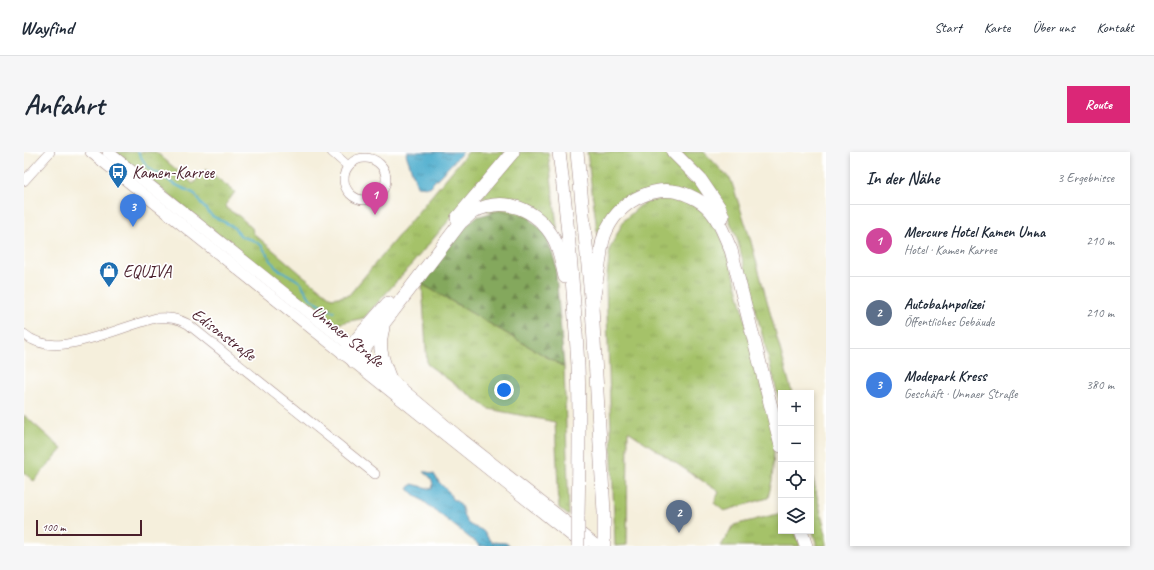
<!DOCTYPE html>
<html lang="de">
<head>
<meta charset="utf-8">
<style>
	body { margin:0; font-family:Caveat,sans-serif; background:#f6f6f7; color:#1f2937 }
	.controls { position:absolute; right:12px; bottom:12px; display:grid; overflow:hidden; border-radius:0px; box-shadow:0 2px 6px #0003 }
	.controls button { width:36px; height:36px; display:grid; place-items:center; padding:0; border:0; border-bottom:1px solid #e0e1e3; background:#fff; color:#1f2937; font:20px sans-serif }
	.scale { position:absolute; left:12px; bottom:10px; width:106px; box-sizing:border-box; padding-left:4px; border:2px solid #4a1f2b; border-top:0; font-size:11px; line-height:14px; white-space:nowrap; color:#4a1f2b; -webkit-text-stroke:3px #fff; paint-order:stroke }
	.you { position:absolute; left:480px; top:238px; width:14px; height:14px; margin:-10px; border:3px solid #fff; border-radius:50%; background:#1a73e8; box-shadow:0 0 0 6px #1a73e833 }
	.badge { display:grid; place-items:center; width:26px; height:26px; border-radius:50%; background:#db2777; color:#fff; font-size:13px; font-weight:700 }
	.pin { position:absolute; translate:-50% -33px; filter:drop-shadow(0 1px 2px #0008) }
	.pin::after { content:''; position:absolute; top:21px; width:14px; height:12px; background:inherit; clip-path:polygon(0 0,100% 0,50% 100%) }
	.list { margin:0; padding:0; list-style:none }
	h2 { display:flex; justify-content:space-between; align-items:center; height:52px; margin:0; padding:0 16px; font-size:17px }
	h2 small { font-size:13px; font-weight:400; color:#747a83 }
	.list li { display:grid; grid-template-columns:26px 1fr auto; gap:12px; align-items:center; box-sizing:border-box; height:72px; padding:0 16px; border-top:1px solid #e0e1e3 }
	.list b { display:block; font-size:15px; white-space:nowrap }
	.list p { margin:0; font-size:13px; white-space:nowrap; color:#747a83 }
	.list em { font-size:13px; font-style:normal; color:#747a83 }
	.icon { flex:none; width:22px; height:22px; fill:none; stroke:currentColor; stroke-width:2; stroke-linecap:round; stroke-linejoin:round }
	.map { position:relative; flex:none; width:802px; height:394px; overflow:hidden; border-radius:0px }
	header { display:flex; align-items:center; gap:24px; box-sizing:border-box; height:56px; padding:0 20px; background:#fff; border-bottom:1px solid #e0e1e3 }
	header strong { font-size:19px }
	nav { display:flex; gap:22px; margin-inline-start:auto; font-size:14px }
	.intro { display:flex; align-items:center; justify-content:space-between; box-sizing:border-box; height:96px; padding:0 24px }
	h1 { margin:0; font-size:28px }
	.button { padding:10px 18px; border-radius:0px; background:#db2777; color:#fff; font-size:14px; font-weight:700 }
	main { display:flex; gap:24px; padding:0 24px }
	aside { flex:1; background:#fff; border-radius:0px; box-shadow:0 2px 6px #0003 }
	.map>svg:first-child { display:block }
	.grass { fill:url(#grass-tufts); stroke:#78704a }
	.forest { fill:url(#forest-firs); stroke:#676444 }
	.garden { fill:#a5c269; stroke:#78704a }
	.water { fill:url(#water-ripples); stroke:#4c667c }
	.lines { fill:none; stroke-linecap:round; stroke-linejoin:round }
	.stream { stroke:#4eadcd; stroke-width:2 }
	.minor-casing { stroke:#a08784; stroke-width:10 }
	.major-casing { stroke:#a08784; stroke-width:12 }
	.highway-casing { stroke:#a08784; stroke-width:14 }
	.minor { stroke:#fff; stroke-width:9 }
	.major { stroke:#fff; stroke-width:11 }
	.highway { stroke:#fff; stroke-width:13 }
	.highway-bridge-casing { stroke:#a08784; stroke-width:14; stroke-linecap:butt }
	.highway-bridge { stroke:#fff; stroke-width:13 }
	.labels { text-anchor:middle; stroke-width:3.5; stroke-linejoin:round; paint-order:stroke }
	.poi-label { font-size:17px; fill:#4a1f2b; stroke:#fff; text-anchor:start }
	.street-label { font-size:17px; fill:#4a1f2b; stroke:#fff }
</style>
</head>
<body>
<header>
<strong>Wayfind</strong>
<nav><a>Start</a><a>Karte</a><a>Über uns</a><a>Kontakt</a></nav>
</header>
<div class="intro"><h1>Anfahrt</h1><a class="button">Route</a></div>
<main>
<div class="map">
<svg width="802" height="394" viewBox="0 0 802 394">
	<defs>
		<pattern id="grass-tufts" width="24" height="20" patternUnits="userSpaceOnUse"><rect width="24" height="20" fill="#a5c269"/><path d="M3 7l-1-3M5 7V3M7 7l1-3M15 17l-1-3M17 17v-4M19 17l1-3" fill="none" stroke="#90a65b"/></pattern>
		<pattern id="forest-firs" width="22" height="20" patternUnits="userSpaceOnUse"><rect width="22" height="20" fill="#84a85d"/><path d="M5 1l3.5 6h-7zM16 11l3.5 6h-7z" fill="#6e884d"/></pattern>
		<pattern id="water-ripples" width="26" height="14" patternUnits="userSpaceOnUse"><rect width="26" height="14" fill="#4eadcd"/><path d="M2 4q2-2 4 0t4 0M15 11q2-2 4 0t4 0" fill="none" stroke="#438ca7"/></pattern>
	</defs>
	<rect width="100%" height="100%" fill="#fff"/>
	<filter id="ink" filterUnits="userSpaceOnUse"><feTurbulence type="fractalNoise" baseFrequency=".025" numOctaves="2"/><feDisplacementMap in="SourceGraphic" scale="8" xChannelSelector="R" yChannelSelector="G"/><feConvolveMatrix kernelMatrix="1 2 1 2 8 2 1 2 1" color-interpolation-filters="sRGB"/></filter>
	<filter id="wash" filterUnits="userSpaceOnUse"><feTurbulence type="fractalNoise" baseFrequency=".012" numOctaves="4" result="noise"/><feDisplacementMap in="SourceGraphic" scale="16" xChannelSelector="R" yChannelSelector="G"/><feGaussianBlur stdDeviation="0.9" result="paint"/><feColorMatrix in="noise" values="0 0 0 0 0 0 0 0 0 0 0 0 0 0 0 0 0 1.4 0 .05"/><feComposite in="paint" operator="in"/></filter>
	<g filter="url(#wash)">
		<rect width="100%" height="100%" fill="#f5efdc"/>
		<g class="grass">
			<path d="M91,0H132L169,32L182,17L211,40L202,52L203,57L215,64L228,76L229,81L277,122L308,146L325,143L444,0H481L467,19L387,113L340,166L307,173Z"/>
			<path d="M494,0H524L534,82L523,69L449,56Z"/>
			<path d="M563,0H642L670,28L684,45L612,43L574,86Z"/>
			<path d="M655,0H680L707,28L726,86L768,241H757V255L713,86L694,42Z"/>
			<path d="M638,46L662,48L681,60L696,81L708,115L751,286L748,329L744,346L700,359L690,351L695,340L604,279L603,393L591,394L582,134L586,96L600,68L618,52Z"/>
			<path d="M398,132L540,215L545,364L535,356L531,270L465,257L403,212Z"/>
			<path d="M787,318L802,383V394H793L787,372Z"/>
			<path d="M757,361V379H771L776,394H697L710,373Z"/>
		</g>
		<path class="forest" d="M478,58L503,64L522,82L531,110L540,215L398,132L429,86L452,65Z"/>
		<path class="garden" d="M0,263L38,297L10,329L0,321Z"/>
		<g class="water">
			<path d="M383,0H439L405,35L393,34L382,2Z"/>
			<path d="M400,319L410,322L415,330L425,340L428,347C442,353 436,360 443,370C448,376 454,375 459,379C462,382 464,386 467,390L482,391L486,394H456L384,337L388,332L408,337C410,329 407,325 401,321Z"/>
		</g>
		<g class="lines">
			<path class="stream" d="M114,0L122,13L130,20L138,23L148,31L171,42L178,53L188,64L208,74L218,85L229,88L237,93L252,116L260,120L276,130L286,146L310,160"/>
		</g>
	</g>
	<g filter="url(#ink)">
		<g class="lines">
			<g class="minor-casing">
				<g id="minor">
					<path d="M308,0L324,14"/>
					<circle cx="341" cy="27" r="21"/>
					<path d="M0,29L26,0"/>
					<path d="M0,182C24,203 62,188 88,180C103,175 117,170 132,166C145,165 153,166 164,172L351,322"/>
				</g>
			</g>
			<g class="major-casing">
				<g id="major">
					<path d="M67,0L559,393"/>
					<path d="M84,0L327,194L439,288L573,394"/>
				</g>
			</g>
			<g class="highway-casing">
				<g id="highway">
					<path d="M535,0C544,71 550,143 554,214C556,264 555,315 554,365"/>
					<path d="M553,0L568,155L580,360V394"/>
					<path d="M649,0L676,27L695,55L699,64"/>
					<path d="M433,66L489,0"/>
					<path d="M568,155C571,139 573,123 576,107C577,97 578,86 583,77C598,47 634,29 666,44C673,47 681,52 686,58C696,69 701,85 707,98L757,294"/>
					<path d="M359,176C353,197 359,208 366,227"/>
					<path d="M320,202L364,151"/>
					<path d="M330,210L437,70C441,67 445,63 449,60C481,43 513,57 530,87C536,98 538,113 541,125"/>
					<path d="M777,379L782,394"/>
				</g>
			</g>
			<use href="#minor" class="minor"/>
			<use href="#major" class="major"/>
			<use href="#highway" class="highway"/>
			<g class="highway-bridge-casing">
				<path id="highway-bridge" d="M554,365V394"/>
			</g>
			<use href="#highway-bridge" class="highway-bridge"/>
		</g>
	</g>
	<defs>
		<g id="bus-pin" transform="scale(1)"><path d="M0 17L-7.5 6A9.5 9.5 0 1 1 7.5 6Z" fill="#1f6fb2" stroke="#fff"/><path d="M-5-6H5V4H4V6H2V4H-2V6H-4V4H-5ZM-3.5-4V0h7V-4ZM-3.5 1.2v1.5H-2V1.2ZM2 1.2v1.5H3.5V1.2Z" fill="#fff"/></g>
		<g id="shop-pin" transform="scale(1)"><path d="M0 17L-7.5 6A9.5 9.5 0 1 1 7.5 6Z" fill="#1f6fb2" stroke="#fff"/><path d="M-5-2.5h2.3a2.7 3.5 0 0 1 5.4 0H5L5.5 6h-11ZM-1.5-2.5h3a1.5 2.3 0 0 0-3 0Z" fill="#fff"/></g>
	</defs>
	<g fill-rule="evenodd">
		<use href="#bus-pin" x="94" y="20"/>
		<use href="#shop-pin" x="85" y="119"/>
	</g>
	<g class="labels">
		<g class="poi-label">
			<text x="108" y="26">Kamen-Karree</text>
			<text x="99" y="125">EQUIVA</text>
		</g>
		<g class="street-label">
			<text transform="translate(200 182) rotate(37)" y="6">Edisonstraße</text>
			<text transform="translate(324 184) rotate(39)" y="6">Unnaer Straße</text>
		</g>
	</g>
</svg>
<div class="controls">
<button>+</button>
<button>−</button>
<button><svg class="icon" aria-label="locate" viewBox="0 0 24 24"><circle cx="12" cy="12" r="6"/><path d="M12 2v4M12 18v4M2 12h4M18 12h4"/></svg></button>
<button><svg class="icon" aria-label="layers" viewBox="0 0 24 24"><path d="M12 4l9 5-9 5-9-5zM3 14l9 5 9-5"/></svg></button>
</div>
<div class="scale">100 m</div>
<div class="you"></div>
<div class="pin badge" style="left:351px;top:63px;background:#d1479c">1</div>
<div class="pin badge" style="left:655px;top:381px;background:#5c6f8a">2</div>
<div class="pin badge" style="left:109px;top:75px;background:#3f7fe0">3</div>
</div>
<aside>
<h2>In der Nähe<small>3 Ergebnisse</small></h2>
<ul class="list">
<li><span class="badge" style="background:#d1479c">1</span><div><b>Mercure Hotel Kamen Unna</b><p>Hotel · Kamen Karree</p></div><em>210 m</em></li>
<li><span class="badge" style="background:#5c6f8a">2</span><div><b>Autobahnpolizei</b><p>Öffentliches Gebäude</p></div><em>210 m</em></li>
<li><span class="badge" style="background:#3f7fe0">3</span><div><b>Modepark Kress</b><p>Geschäft · Unnaer Straße</p></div><em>380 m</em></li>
</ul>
</aside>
</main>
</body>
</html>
